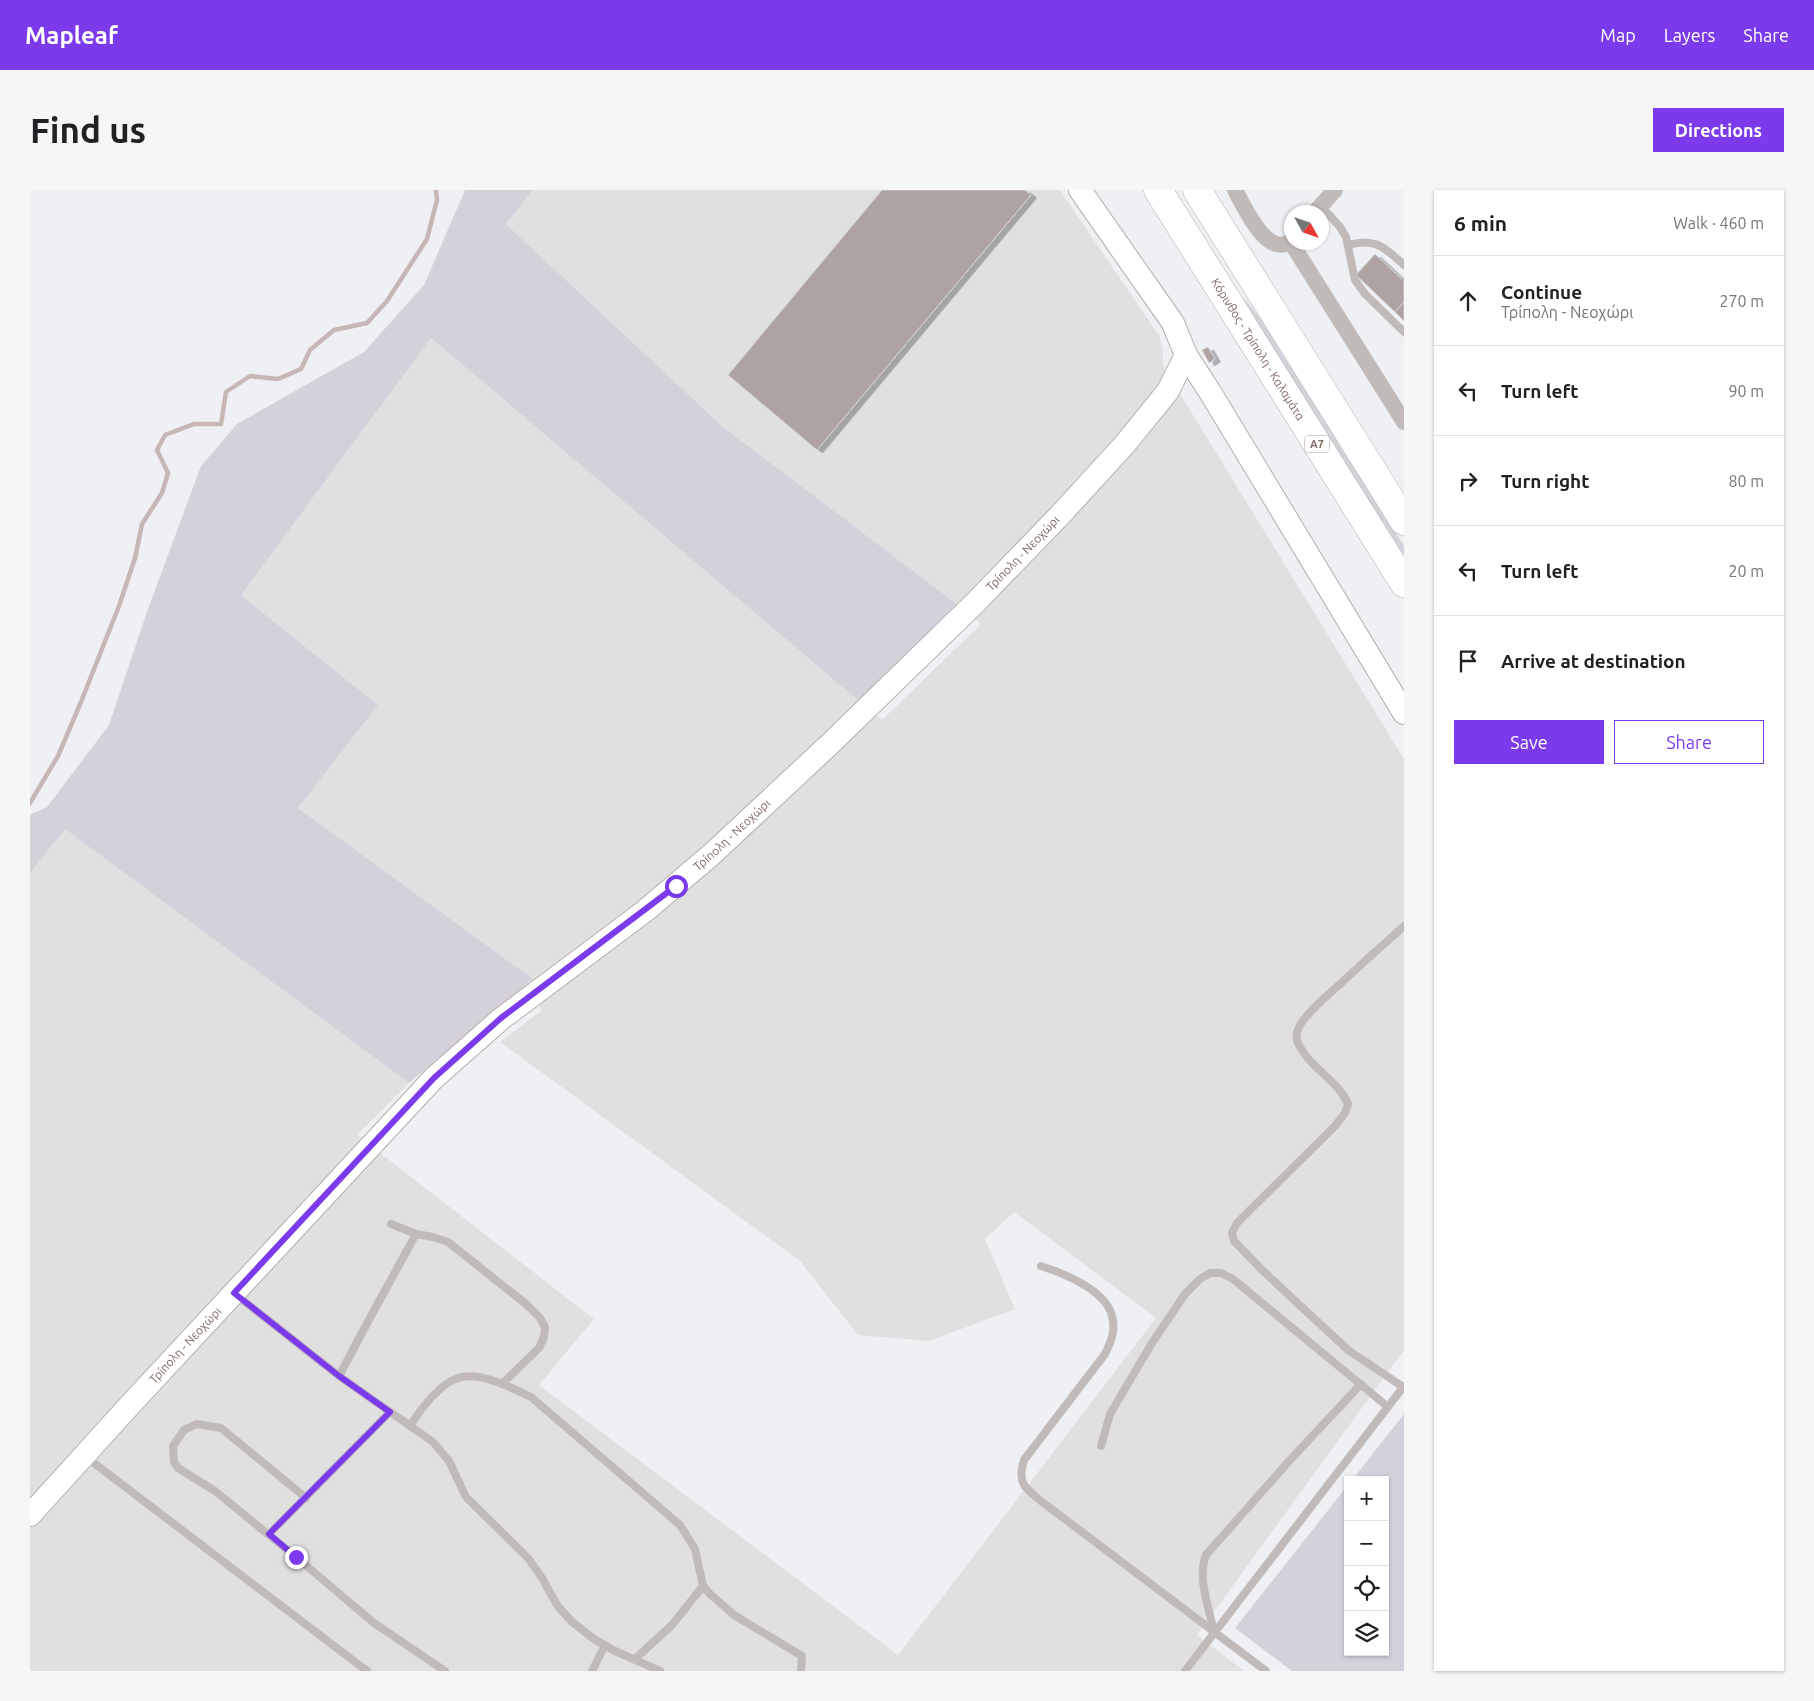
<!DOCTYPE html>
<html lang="en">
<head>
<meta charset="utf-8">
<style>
	body { margin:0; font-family:Ubuntu,sans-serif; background:#f6f6f6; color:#202124 }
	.controls { position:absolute; right:15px; bottom:15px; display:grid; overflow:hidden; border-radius:0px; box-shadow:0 1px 4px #0004 }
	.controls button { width:45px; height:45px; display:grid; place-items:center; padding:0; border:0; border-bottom:1px solid #e0e0e0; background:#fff; color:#202124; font:25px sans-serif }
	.compass { position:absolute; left:1254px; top:15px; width:45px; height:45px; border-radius:50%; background:#fff; box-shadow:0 1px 4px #0004; rotate:130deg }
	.stop { position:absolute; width:15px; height:15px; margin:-11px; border:4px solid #7c3aed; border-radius:50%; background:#fff }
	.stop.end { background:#7c3aed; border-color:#fff; box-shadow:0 1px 5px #0008 }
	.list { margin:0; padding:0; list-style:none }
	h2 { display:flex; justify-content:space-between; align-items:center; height:65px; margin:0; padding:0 20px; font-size:21px }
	h2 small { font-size:16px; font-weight:400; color:#757577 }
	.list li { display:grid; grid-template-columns:32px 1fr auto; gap:15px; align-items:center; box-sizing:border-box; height:90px; padding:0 20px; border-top:1px solid #e0e0e0 }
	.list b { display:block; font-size:19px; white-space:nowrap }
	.list p { margin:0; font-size:16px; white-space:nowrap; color:#757577 }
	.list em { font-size:16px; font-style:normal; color:#757577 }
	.actions { display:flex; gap:10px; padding:15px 20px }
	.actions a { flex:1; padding:11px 0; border:1px solid #7c3aed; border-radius:0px; text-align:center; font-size:18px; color:#7c3aed }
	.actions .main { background:#7c3aed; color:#fff }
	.icon { flex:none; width:28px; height:28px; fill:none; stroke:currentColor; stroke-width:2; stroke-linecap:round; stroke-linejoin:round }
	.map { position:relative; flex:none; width:1374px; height:1481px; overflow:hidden; border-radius:0px }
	header { display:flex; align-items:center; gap:30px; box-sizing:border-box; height:70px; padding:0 25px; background:#7c3aed; color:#fff }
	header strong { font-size:24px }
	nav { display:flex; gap:28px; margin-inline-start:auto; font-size:18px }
	.intro { display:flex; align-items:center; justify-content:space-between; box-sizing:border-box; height:120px; padding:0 30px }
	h1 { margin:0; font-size:35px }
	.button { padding:12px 22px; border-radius:0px; background:#7c3aed; color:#fff; font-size:18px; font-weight:700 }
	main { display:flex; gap:30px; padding:0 30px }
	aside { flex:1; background:#fff; border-radius:0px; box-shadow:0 1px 4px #0004 }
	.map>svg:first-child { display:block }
	.built { fill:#e1e0e1 }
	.green { fill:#d5d1da }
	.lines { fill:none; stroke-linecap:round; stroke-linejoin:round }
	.stream { stroke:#c6b6b5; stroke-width:4.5 }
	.building { fill:#afa3a1; stroke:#d2d3d5; filter:url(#shadow) }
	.secondary-casing { stroke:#b5adaa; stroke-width:24 }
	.highway-casing { stroke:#b4adac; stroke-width:29 }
	.lane { stroke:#c0bab8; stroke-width:8 }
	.street { stroke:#c0bab8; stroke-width:16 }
	.secondary { stroke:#fff; stroke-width:22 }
	.highway { stroke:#fff; stroke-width:28 }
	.route { stroke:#7c3aed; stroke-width:6 }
	.labels { text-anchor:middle; stroke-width:5; stroke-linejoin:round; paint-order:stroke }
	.shield { fill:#fff; stroke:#a69692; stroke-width:1 }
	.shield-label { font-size:11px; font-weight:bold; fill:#806963 }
	.street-label { font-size:12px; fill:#806963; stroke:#fff }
</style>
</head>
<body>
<header>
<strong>Mapleaf</strong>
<nav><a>Map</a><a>Layers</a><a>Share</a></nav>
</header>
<div class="intro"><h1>Find us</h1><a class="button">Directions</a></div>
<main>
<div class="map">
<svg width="1374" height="1481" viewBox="0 0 1374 1481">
	<defs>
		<filter id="shadow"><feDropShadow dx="5.5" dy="3" stdDeviation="0" flood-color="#0004"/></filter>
	</defs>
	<rect width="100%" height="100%" fill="#eff0f4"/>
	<path class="built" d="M503,0H1030L1130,147L1133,161V176L1374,569V1160L1167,1445L1214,1481H0V683L35,638L379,893L327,945L564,1129L509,1195L868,1465L1126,1128L984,1022L955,1049L985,1119L899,1151L828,1145L770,1071L470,852L511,821L503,789L268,618L348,515L211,405L401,148L852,530L951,434L927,414L693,237L476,34Z"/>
	<g class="green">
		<path d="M435,0H503L476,34L693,237L927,414L829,511L401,148L211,405L348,515L268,618L503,789L379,893L35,639L0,683V625L17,617L79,535L118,419L171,276L207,234L334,162L394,95Z"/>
		<path d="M1213,106L1239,140L1374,356V370L1233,143Z"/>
		<path d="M1374,1224V1481H1262L1205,1438L1318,1295V1462H1355V1290H1322Z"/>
	</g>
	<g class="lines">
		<path class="stream" d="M0,613L28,566L51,512L89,416L105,368L112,334L132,303L138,283L127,260L135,245L164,234H191L196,202L220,186L248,189L271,179L280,160L304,140L337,133L357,111L397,49L407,10L406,0"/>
	</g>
	<g class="building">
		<path d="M852,0H995L1001,5L787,260L698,185Z"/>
		<path d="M1345,64L1374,91V112L1365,122L1326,85Z"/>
		<path d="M1374,112V131L1365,122Z"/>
		<path d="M1178,157L1185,169L1179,173L1172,160Z"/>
	</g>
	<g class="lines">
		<g class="secondary-casing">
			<g id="secondary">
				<path d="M1050,0L1143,133L1156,165L1180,202L1374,523"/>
				<path id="s1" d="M0,1325L99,1216L404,888L471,829L615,721L681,665L802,552L945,413L1032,323L1095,254L1138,201L1156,165"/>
			</g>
		</g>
		<g class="highway-casing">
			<g id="highway">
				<path id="s2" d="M1128,0L1374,393"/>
				<path d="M1167,0L1374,331"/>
			</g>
		</g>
		<g class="lane">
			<path d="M1291,16L1310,37L1316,47L1325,90L1335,104L1374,142"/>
			<path d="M1318,55C1346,47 1355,58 1374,75"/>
			<path d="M361,1034L386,1044L403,1047L418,1052L496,1114L510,1128L515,1137L514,1147L509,1158L473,1193"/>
			<path d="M1011,1076C1033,1083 1076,1100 1082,1126C1086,1140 1081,1152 1075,1164L994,1270C987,1293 994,1297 1011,1311L1236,1481"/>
			<path d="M205,1104L309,1186L403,1252L419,1271L436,1307L498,1368L512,1388L527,1415L542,1432L564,1449L585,1461L630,1481"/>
			<path d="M309,1186L341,1126L386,1044"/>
			<path d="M1373,1197L1318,1160L1232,1080L1204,1051L1202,1043L1207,1033L1305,936L1315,923L1318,914C1308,890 1281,879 1269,855C1266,850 1266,843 1269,837C1276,823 1297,806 1309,795C1330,775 1352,756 1374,736"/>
			<path d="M380,1236C390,1220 410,1193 428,1188C450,1181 482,1198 501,1207L650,1335L665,1359L673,1396L680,1404L704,1425L772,1466L771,1481"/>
			<path d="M1071,1256L1080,1224L1122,1153L1155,1104L1170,1089L1180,1083H1191L1203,1089L1358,1217"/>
			<path d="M56,1267L337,1481"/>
			<path d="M276,1308L191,1238L167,1234L154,1240L143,1256L144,1272L148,1278L185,1301L266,1367L344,1433L415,1481"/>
			<path d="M239,1344L360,1222"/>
			<path d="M1184,1442C1179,1417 1167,1389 1176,1365L1260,1270L1331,1194"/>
			<path d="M605,1469L642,1435L673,1396"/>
			<path d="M562,1481L575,1455"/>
			<path d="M1155,1481L1374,1196"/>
		</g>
		<g class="street">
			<path d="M1205,0C1214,16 1238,71 1262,50"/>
			<path d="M1285,22L1305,0"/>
			<path d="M1260,51L1374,232"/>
		</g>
		<use href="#secondary" class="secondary"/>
		<use href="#highway" class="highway"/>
	</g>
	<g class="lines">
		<path class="route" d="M266,1367L239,1344L360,1222L309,1186L204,1103L404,888L471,828L646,696"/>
	</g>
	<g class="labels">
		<rect class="shield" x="1274.5" y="245.5" width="25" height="17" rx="4"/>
		<g class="shield-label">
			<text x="1287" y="258">Α7</text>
		</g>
		<g class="street-label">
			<text dy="4" stroke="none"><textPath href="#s2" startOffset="188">Κόρινθος - Τρίπολη - Καλαμάτα</textPath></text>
			<text dy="4" stroke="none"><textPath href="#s1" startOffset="1385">Τρίπολη - Νεοχώρι</textPath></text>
			<text dy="4" stroke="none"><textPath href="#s1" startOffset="980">Τρίπολη - Νεοχώρι</textPath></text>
			<text dy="4" stroke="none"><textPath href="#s1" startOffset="230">Τρίπολη - Νεοχώρι</textPath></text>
		</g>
	</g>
</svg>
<div class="controls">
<button>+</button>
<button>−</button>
<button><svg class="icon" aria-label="locate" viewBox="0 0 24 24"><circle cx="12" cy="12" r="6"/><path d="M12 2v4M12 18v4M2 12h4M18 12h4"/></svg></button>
<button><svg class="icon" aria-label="layers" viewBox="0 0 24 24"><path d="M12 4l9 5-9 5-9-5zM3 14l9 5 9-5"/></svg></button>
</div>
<svg class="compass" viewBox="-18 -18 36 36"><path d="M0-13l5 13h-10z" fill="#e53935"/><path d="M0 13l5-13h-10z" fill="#757577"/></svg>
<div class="stop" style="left:646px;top:696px"></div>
<div class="stop end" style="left:266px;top:1367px"></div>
</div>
<aside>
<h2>6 min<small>Walk · 460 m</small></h2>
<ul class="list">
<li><svg class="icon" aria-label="ahead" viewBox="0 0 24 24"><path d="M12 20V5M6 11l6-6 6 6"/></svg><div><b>Continue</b><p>Τρίπολη - Νεοχώρι</p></div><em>270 m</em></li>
<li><svg class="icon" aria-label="left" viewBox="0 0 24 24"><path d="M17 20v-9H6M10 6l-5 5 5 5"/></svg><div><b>Turn left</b></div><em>90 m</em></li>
<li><svg class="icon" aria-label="right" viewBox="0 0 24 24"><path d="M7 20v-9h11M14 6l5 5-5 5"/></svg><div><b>Turn right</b></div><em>80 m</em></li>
<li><svg class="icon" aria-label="left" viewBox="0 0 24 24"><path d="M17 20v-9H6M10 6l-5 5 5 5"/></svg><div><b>Turn left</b></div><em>20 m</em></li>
<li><svg class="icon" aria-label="arrive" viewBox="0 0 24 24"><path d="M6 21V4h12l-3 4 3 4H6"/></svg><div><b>Arrive at destination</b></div></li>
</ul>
<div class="actions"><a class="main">Save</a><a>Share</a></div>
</aside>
</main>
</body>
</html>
